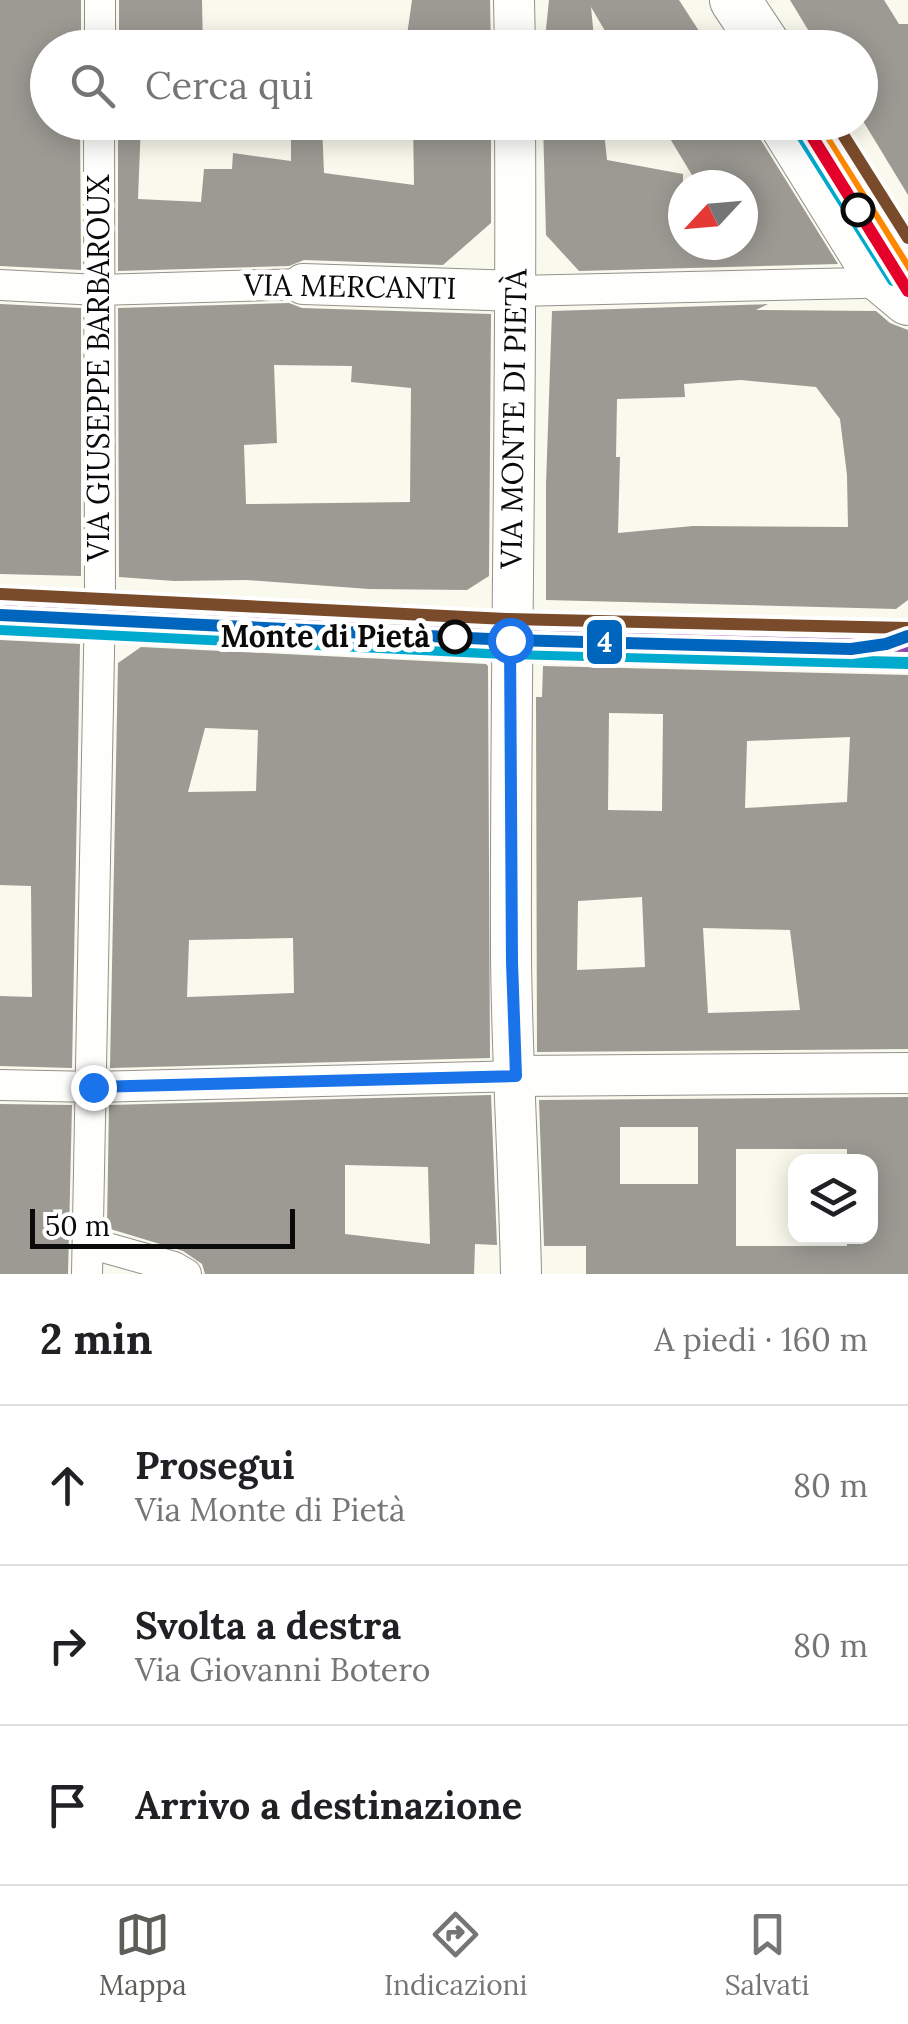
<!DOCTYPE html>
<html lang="it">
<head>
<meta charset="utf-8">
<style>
	body { margin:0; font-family:Lora,serif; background:#f6f6f6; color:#202124 }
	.controls { position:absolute; right:30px; bottom:30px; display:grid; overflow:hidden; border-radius:20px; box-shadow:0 5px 25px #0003 }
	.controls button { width:90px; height:90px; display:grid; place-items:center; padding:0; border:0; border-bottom:2px solid #e0e0e0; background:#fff; color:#202124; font:50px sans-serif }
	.compass { position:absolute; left:668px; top:170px; width:90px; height:90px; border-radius:50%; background:#fff; box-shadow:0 5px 25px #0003; rotate:244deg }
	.scale { position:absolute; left:30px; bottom:25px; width:265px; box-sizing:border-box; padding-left:10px; border:5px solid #0a0a0a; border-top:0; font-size:28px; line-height:35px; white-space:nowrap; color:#0a0a0a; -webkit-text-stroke:8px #fff; paint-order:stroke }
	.stop { position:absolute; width:30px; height:30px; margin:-22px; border:8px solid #1a73e8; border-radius:50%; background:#fff }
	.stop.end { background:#1a73e8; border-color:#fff; box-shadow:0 2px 10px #0008 }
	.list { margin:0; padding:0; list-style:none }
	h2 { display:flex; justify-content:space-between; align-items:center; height:130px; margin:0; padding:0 40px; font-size:42px }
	h2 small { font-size:32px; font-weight:400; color:#757577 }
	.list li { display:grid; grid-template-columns:65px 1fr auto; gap:30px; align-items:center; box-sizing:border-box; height:160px; padding:0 40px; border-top:2px solid #e0e0e0 }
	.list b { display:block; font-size:38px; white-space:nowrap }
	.list p { margin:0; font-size:32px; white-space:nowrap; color:#757577 }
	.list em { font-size:32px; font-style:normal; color:#757577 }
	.icon { flex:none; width:55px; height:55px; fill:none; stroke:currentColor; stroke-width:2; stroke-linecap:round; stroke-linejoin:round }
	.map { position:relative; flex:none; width:908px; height:1274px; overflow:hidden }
	.search { position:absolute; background:#fff; box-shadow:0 5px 25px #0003; left:30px; right:30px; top:30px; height:110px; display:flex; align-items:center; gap:25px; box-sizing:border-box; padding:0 35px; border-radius:55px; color:#757577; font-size:38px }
	.sheet { height:610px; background:#fff }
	nav { display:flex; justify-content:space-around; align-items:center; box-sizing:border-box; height:140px; border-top:2px solid #e0e0e0; background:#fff; font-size:28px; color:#757577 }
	nav a { display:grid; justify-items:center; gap:5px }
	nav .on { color:#5e5e59 }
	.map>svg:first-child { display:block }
	.building { fill:#9c9a93; fill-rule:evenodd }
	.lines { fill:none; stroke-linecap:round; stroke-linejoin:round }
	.pedestrian-casing { stroke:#92928c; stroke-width:32 }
	.minor-casing { stroke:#92928c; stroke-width:42 }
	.tertiary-casing { stroke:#92928c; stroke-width:52 }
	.pedestrian { stroke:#fefefc; stroke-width:30 }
	.minor { stroke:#fefefc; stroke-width:40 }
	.tertiary { stroke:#fefefc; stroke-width:50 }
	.bus-1-casing { stroke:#fff; stroke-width:20 }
	.bus-2-casing { stroke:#fff; stroke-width:20 }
	.bus-3-casing { stroke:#fff; stroke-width:20 }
	.bus-4-casing { stroke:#fff; stroke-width:20 }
	.bus-1 { stroke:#8e44ad; stroke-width:12 }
	.bus-2 { stroke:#00a9ce; stroke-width:12 }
	.bus-3 { stroke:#7a4b2a; stroke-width:12 }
	.bus-4 { stroke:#f80; stroke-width:12 }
	.tram-1-casing { stroke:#fff; stroke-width:20 }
	.tram-2-casing { stroke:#fff; stroke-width:20 }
	.tram-1 { stroke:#0065bd; stroke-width:12 }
	.tram-2 { stroke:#e4002b; stroke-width:12 }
	.route { stroke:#1a73e8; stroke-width:12 }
	.stop-dot { fill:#fff; stroke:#0a0a0a; stroke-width:5 }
	.labels { text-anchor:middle; stroke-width:10; stroke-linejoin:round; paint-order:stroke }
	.street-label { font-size:30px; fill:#0a0a0a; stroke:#fff }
	.stop-label { font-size:30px; font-weight:bold; fill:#0a0a0a; stroke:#fff; text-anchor:end }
	.line-badge { stroke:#fff; stroke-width:4 }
	.badge-label { font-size:28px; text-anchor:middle; font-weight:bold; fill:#fff }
</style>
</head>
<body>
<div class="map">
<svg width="908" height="1274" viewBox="0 0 908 1274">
	<rect width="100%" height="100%" fill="#f9f9ed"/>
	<g class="building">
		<path d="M0,0H81V48H48V122H80L81,270L0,266Z"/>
		<path d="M119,0H202L203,48H119Z"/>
		<path d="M412,0H490L491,48H435V34L407,35Z"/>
		<path d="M549,0H679L710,48H615L591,7L595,48H544Z"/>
		<path d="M790,0H884L899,24H908V195L860,116V48H819Z"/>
		<path d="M118,122H141L138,199L201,202L204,169H232L233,153L291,161V126L322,124L324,173L414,185L413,122H491V223L443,265L304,260L289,266L118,271Z"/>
		<path d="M543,122H603L607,160L683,174V245H743V185H698L660,122H754L759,137L838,264L579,271L546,235Z"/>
		<path d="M289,303L302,308L491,314L489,576L467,590L369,589L247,580L174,581L119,577L118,308ZM274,365L352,366L351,382L411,388L410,502L246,504L244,445L277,443Z"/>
		<path d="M0,304L81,308V576L0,574Z"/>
		<path d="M768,304L756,310L876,311L890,323L908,330V600L896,609L546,600V484L552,311ZM741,380L816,387L840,419L847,475L848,527L693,526L618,533L620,457H616L617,399L685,397L684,384Z"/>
		<path d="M0,640L80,644L72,1068L0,1066V996L32,997L31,886L0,885Z"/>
		<path d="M141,647L486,664L488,666L490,1058L110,1068L118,663ZM205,728L258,730L256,791L188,792ZM293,938L294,993L187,997L189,940Z"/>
		<path d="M543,666L908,675V1049L537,1052L536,697H542ZM609,713L663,714L662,811L608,810ZM850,737L847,802L745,808L747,741ZM642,897L645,967L577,970L578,901ZM703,928L790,930L800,1010L708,1013Z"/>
		<path d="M491,1095L497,1245L475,1244L474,1274H205L202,1264L183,1251L107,1228L109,1105ZM345,1165L428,1167L430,1244L345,1234Z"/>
		<path d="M908,1097V1274H586V1246H544L539,1100ZM620,1127H698V1184H620ZM736,1149H847V1162H870V1236H847V1246H736Z"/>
		<path d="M0,1104L72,1105L68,1274H0Z"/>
	</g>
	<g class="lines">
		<g class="pedestrian-casing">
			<g id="pedestrian">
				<path d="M100,48V0"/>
				<path d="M0,285L98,290L303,284"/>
				<path d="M517,291L862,283L878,275"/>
				<path d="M0,1085L93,1087L516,1076"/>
				<path d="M89,1243L174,1267L186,1274"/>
				<path d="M87,1274L100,602L99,122"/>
			</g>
		</g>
		<g class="minor-casing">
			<g id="minor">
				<path d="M514,0L515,48"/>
				<path d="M515,122C517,400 510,678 511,956C512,1062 519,1168 521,1274"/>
				<path d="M303,284L517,291"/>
				<path d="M516,1076L908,1073"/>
			</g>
		</g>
		<g class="tertiary-casing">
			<g id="tertiary">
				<path d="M735,0L767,48"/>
				<path d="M783,122L878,275L908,300"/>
				<path d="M0,611L505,636L908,646"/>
			</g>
		</g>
		<use href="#pedestrian" class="pedestrian"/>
		<use href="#minor" class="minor"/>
		<use href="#tertiary" class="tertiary"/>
		<g class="bus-1-casing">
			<path id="bus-1" d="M0,611L505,636L908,646"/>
		</g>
		<g class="bus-2-casing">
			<g id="bus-2">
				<path d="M799,131L893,280"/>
				<path d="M0,629L504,653L908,663"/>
			</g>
		</g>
		<g class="bus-3-casing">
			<g id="bus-3">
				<path d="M835,122L908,238"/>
				<path d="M1,594L506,619L908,628"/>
			</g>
		</g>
		<g class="bus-4-casing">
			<path id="bus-4" d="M814,122L908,271"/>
		</g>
		<use href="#bus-1" class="bus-1"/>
		<use href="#bus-2" class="bus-2"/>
		<use href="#bus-3" class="bus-3"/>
		<use href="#bus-4" class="bus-4"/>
		<g class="tram-1-casing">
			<path id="tram-1" d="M0,615L511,640L851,649L886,644L908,636"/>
		</g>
		<g class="tram-2-casing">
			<path id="tram-2" d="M803,122L908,291"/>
		</g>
		<use href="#tram-1" class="tram-1"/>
		<use href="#tram-2" class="tram-2"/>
	</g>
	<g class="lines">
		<path class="route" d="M93,1087L516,1076L512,962L510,640"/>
	</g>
	<g class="stop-dot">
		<circle cx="858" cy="210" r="15"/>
		<circle cx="455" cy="637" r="15"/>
	</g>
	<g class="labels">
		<g class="street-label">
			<text transform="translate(350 287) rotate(1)" y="10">VIA MERCANTI</text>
			<text transform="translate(99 368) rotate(-90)" y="10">VIA GIUSEPPE BARBAROUX</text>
			<text transform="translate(514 419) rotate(-89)" y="10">VIA MONTE DI PIETÀ</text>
		</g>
		<g class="stop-label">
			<text x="430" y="647">Monte di Pietà</text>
		</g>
	</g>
	<rect class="line-badge" x="585" y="618" width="39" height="48" rx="10" fill="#0065bd"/>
	<g class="badge-label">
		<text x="605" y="652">4</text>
	</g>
</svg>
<div class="controls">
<button><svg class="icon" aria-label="layers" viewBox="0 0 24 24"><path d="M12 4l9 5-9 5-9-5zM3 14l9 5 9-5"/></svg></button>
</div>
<svg class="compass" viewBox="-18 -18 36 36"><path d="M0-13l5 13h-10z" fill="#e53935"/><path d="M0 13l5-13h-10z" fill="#757577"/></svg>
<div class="scale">50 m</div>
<div class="stop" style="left:510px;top:640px"></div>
<div class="stop end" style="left:93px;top:1087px"></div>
<div class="search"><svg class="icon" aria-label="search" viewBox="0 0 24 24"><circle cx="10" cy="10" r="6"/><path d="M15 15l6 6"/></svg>Cerca qui</div>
</div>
<section class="sheet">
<h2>2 min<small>A piedi · 160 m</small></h2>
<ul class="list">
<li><svg class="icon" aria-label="ahead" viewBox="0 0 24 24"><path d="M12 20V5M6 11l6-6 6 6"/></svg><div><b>Prosegui</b><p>Via Monte di Pietà</p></div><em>80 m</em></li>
<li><svg class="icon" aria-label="right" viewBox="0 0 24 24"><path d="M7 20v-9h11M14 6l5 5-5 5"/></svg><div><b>Svolta a destra</b><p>Via Giovanni Botero</p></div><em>80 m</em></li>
<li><svg class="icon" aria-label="arrive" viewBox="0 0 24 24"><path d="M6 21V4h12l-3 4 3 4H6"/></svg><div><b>Arrivo a destinazione</b></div></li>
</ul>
</section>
<nav>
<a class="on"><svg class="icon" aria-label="map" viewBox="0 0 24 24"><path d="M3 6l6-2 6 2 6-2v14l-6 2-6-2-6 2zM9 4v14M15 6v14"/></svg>Mappa</a>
<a><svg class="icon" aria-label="directions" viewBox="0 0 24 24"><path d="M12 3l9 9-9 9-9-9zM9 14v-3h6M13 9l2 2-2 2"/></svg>Indicazioni</a>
<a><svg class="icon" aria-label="saved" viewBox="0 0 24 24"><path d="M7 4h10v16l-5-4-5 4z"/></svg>Salvati</a>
</nav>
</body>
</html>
